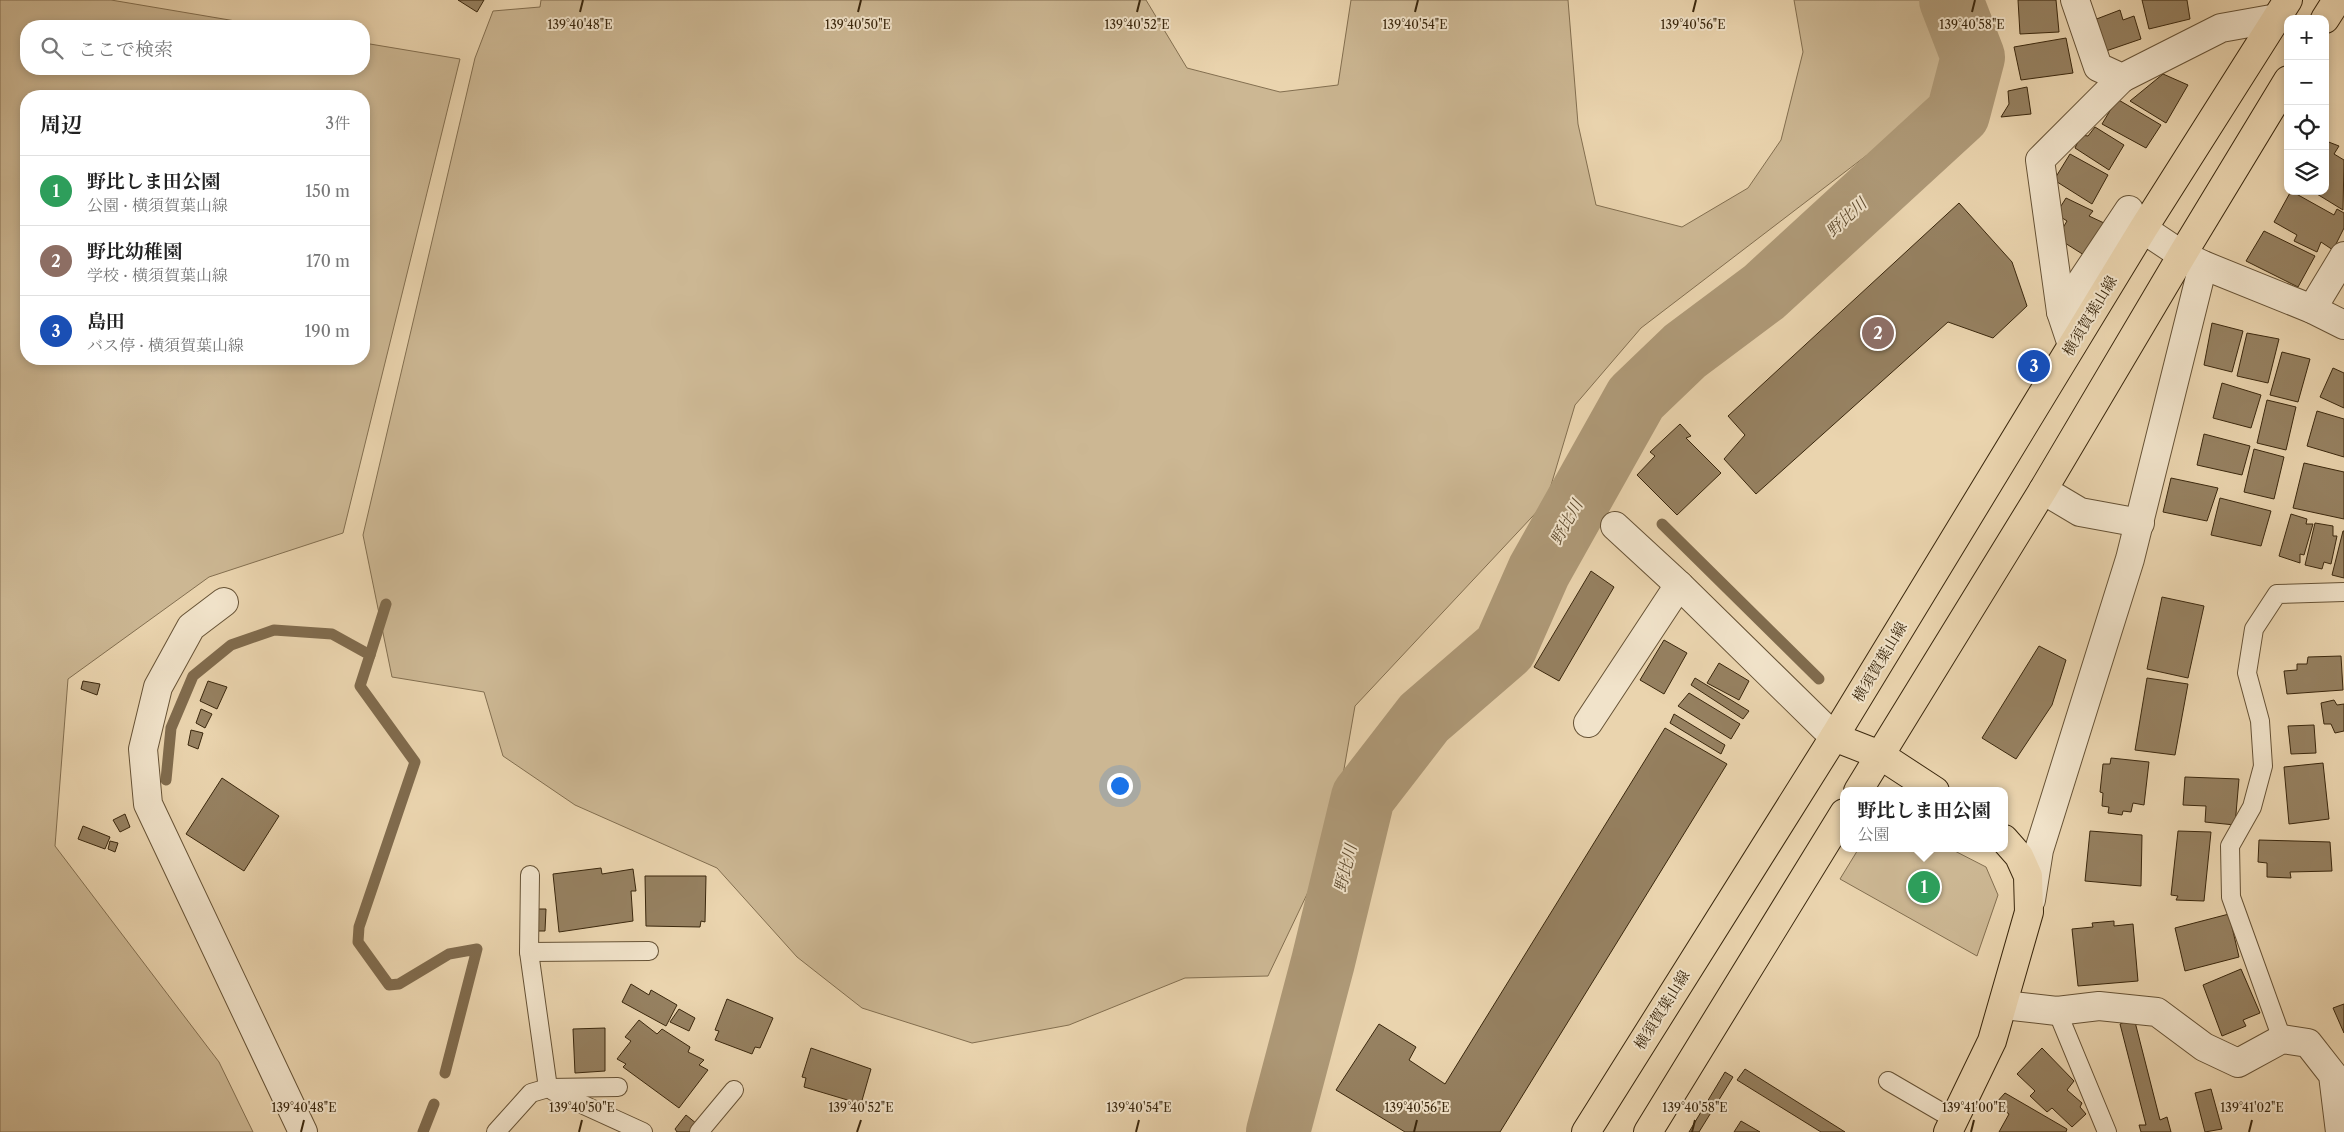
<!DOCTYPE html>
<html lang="ja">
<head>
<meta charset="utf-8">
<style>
	body { margin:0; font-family:"Libre Caslon Text","Noto Serif JP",serif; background:#f6f6f6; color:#222 }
	.controls { position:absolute; right:15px; top:15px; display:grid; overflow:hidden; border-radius:10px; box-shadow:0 2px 8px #0003 }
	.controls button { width:45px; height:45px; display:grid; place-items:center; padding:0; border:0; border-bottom:1px solid #e0e0e0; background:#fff; color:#222; font:25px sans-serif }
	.you { position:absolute; left:1119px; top:785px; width:18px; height:18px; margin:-12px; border:4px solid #fff; border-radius:50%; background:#1a73e8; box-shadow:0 0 0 8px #1a73e833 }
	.badge { display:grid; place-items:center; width:32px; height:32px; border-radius:50%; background:#ea580c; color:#fff; font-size:16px; font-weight:700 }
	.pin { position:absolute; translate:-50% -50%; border:2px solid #fff; box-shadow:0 1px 5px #0006 }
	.popup { position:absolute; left:1840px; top:787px; width:168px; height:65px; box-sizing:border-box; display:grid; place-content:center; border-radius:10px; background:#fff; filter:drop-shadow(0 1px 4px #0005); font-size:16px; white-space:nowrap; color:#767676 }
	.popup b { font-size:19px; color:#222 }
	.popup::after { content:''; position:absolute; left:50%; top:100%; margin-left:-10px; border:10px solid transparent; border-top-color:#fff }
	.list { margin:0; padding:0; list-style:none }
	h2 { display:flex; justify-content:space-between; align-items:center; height:65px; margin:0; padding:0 20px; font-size:21px }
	h2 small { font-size:16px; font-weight:400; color:#767676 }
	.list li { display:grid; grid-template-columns:32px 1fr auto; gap:15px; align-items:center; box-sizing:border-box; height:70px; padding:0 20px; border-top:1px solid #e0e0e0 }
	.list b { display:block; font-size:19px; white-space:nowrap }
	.list p { margin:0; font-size:16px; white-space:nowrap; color:#767676 }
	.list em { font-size:16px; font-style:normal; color:#767676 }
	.icon { flex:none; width:28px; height:28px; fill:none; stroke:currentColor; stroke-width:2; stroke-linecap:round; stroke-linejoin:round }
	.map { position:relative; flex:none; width:2344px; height:1132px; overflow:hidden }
	.search { position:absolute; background:#fff; box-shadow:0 2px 8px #0003; left:20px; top:20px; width:350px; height:55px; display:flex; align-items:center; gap:12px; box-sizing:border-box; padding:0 18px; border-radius:20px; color:#767676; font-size:19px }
	.panel { position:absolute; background:#fff; box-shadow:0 2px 8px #0003; left:20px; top:90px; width:350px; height:275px; border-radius:20px }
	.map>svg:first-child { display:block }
	.green { fill:#ccb793; stroke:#836f50; fill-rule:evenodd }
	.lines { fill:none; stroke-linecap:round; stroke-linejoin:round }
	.stream { stroke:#806b4d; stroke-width:11 }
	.river { stroke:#ae9977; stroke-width:64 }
	.building { fill:#968161; stroke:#3a270d }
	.service-casing { stroke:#665235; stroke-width:20 }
	.minor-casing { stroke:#665235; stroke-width:30 }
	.primary-casing { stroke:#3a270d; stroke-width:30 }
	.service { stroke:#f1e3ca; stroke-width:18 }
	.minor { stroke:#f1e3ca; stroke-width:28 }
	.primary { stroke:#ead4ae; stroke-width:28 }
	.ticks { fill:none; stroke:#3a270d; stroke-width:2 }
	.labels { text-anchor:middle; stroke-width:4; stroke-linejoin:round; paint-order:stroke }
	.street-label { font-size:15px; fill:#3a270d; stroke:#f1e3ca }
	.water-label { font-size:16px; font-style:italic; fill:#5d492d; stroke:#f1e3ca }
	.ticks-label { font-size:12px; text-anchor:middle; fill:#3a270d; stroke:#f1e3ca; stroke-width:4; stroke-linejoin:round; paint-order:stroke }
</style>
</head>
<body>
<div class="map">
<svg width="2344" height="1132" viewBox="0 0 2344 1132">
	<rect width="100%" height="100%" fill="#ead4ae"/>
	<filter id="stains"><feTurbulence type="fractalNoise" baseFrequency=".004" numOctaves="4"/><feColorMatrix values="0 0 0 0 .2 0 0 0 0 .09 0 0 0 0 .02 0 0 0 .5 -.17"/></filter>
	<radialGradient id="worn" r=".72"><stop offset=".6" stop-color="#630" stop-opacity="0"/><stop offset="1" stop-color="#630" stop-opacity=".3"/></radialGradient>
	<g class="green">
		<path d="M0,0H111L265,26H26V69H364V43L460,59L343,533L209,577L68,679L55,846L219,1062L253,1132H0ZM26,96H364V359H26Z"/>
		<path d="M541,0H1146L1187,68L1280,92L1338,85L1351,0H1568L1578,124L1596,205L1682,227L1748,188L1781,140L1803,52L1794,0H1978L1964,76L1875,149L1641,328L1575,405L1546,502L1355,706L1331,844L1268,976L1185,978L1069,1025L972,1043L862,1008L797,957L717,868L575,805L503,756L484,692L392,677L363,535L475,58L493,11L540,7Z"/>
		<path d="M1859,848H1949L1986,867L1998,895L1977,956L1840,879Z"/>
	</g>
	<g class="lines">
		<g class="stream">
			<path d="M1662,524L1819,679"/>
			<path d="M370,655L386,604"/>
			<path d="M166,780L171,728L193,676L231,645L274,630L332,634L370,655L360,686L415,762L359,927L358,942L389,985L399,984L449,954L477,949L445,1073"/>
			<path d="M423,1132L434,1104"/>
		</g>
		<path class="river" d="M1278,1132L1323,962L1363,797L1424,718L1505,648L1539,571L1636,398L1685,351L1764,292L1958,114L1973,57L1951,0"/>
	</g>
	<g class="building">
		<path d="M458,0H484L477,12Z"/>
		<path d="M2018,0H2056L2059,32L2020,34Z"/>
		<path d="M2142,0H2187L2190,19L2149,29Z"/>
		<path d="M2120,10L2123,20L2134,16L2141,39L2103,52L2094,20Z"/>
		<path d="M2066,38L2073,73L2021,80L2014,47Z"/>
		<path d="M2163,74L2188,85L2166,123L2130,101Z"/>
		<path d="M2027,87L2031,114L2001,117L2009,104L2008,91Z"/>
		<path d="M2117,99L2161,125L2146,148L2102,124Z"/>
		<path d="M2095,127L2124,145L2109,170L2075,148L2081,135L2088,136Z"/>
		<path d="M2326,141L2339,146L2334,154L2344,160L2343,210L2312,191H2325Z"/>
		<path d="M2070,154L2108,175L2092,204L2054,180Z"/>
		<path d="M2291,191L2334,215L2337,209L2344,213V228L2333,250L2321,242L2317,252L2294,241L2297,235L2274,222Z"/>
		<path d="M2066,198L2093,211L2089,216L2104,223L2084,255L2057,238L2067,221L2056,214Z"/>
		<path d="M1959,203L2012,262L2027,306L1993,338L1948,322L1756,494L1724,459L1745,435L1728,416Z"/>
		<path d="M2264,231L2315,256L2298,287L2246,261Z"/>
		<path d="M2212,323L2243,331L2232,372L2204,365Z"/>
		<path d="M2247,333L2279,339L2268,383L2237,376Z"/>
		<path d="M2282,352L2310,359L2298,402L2270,395Z"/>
		<path d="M2333,368L2344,373V408L2320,397Z"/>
		<path d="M2222,383L2261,395L2251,428L2213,418Z"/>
		<path d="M2267,400L2296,407L2286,450L2257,443Z"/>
		<path d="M2317,411L2344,419V457L2307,446Z"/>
		<path d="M1680,424L1691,436L1686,438L1721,473L1677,515L1637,475L1655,456L1650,452Z"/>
		<path d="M2204,434L2250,446L2242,475L2197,465Z"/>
		<path d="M2254,449L2284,457L2274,499L2244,492Z"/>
		<path d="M2304,463L2344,472V519L2293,508Z"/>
		<path d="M2171,478L2218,488L2207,521L2163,512Z"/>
		<path d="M2220,498L2271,511L2261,546L2211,535Z"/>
		<path d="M2291,514L2307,519L2306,524H2313L2304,555L2300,554V563L2279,556Z"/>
		<path d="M2315,523L2333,526V536H2337L2331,564L2324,562L2322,569L2305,565Z"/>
		<path d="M2343,531H2344V578L2332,575Z"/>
		<path d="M1591,571L1614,587L1559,681L1534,667Z"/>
		<path d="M2162,597L2204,606L2188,678L2147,669Z"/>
		<path d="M1664,640L1687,653L1664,694L1640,680Z"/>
		<path d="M2039,646L2066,660L2052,705L2016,759L1982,738Z"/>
		<path d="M2341,656L2343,690L2287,694L2284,671L2297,670V664H2307L2308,657Z"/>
		<path d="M1719,663L1749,681L1739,700L1707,683Z"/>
		<path d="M1695,678L1749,711L1743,719L1691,685Z"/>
		<path d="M2147,678L2188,684L2175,755L2135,750Z"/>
		<path d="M83,681L100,684L97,695L81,689Z"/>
		<path d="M208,681L227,687L217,709L200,701Z"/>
		<path d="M1689,693L1740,724L1731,739L1678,706Z"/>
		<path d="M2334,700L2337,705L2344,704V731L2335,733L2331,724H2324L2321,703Z"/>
		<path d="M201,709L212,714L205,728L196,723Z"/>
		<path d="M1674,714L1725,745L1721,754L1670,723Z"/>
		<path d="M2314,725L2316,753L2291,754L2288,726Z"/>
		<path d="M1665,728L1727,764L1500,1132H1405L1336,1090L1379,1024L1416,1047L1409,1060L1445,1084Z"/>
		<path d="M191,730L203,733L198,749L188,745Z"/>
		<path d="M2111,758L2149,762L2144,805L2133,803L2131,812L2123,811L2122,815L2108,813L2109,807L2102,806L2103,793L2100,792L2103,764H2110Z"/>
		<path d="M2323,763L2329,819L2289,824L2284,767Z"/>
		<path d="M2185,777L2239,779L2235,825L2205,822L2206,806L2183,805Z"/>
		<path d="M222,778L279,816L244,871L186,834Z"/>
		<path d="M125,814L130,827L120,832L113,820Z"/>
		<path d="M83,826L110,837L105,849L78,839Z"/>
		<path d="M2090,831L2142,835L2141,886L2085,881Z"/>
		<path d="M2178,831L2211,832L2204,901L2176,900L2178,896L2171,895Z"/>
		<path d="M2259,840L2330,842L2332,871L2290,872L2291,878L2267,877V863L2258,862Z"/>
		<path d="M110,841L118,843L115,852L108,849Z"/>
		<path d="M601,868L602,874L633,869L636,891H631L633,921L559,932L553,874Z"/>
		<path d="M645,876H706L705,922L701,921L700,927L646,926Z"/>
		<path d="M538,909H546L545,931H537Z"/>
		<path d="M2229,914L2239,957L2185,971L2175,928Z"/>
		<path d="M2114,921V926L2133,924L2138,981L2078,986L2072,929L2093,927L2092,923Z"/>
		<path d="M2241,969L2260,1013L2243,1020L2246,1026L2222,1036L2203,985Z"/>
		<path d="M631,984L649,995L651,990L677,1005L666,1026L622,1002Z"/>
		<path d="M727,999L773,1018L760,1048L755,1047L752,1054L715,1040L719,1031L715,1030Z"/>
		<path d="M2344,1004V1033L2333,1008Z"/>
		<path d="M679,1009L695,1018L689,1031L670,1022Z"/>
		<path d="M2134,1018L2160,1120L2167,1117L2171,1132H2141L2139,1125H2146L2120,1024Z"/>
		<path d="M639,1020L657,1034L662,1029L690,1047L688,1052L704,1060L699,1065L708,1070L679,1108L623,1067L626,1064L617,1059L631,1041L625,1037Z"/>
		<path d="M605,1028V1071L575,1073L573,1029Z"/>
		<path d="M811,1048L871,1069L861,1104L804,1087L806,1078L802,1077Z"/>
		<path d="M2042,1048L2074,1081L2067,1090L2082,1103L2080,1107L2086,1114L2072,1127L2052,1108L2047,1112L2030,1096L2035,1091L2017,1074Z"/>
		<path d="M1745,1069L1845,1132H1821L1737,1080Z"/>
		<path d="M1725,1072L1733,1077L1699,1132H1689Z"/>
		<path d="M2211,1089L2222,1129L2205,1132L2195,1093Z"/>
		<path d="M2005,1093L2067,1129L2066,1132H1999L2009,1114L1995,1104Z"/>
		<path d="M686,1115L697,1124L689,1132H677L675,1129Z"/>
		<path d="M1741,1121L1760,1132H1734Z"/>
	</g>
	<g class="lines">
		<g class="service-casing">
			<g id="service">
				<path d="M530,875L529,952L548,1088"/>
				<path d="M529,952L649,951"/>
				<path d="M2057,1011L2107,1132"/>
				<path d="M2282,1039L2231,897L2230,846L2252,807L2263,766L2260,721L2247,673L2254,629L2277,594L2344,592"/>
				<path d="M1888,1081L1955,1120"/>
				<path d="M553,1091L643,1132"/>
				<path d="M496,1132L531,1093L548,1088L618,1087"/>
				<path d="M699,1132L734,1090"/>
			</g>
		</g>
		<g class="minor-casing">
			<g id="minor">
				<path d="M2075,0L2098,67L2122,78L2221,28L2277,18"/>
				<path d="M2143,229L2182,255L2203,265L2312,309L2344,325"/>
				<path d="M2312,309L2344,256"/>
				<path d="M2061,312L2129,210"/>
				<path d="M2072,345L2061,312L2040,160L2122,78"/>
				<path d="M2043,490L2080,512L2140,523"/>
				<path d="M1615,526L1679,585L1834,737"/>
				<path d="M224,602L191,627L158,687L143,749L148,804L303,1132"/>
				<path d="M1588,723L1679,585"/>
				<path d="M2031,900L2039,850L2130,559L2203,265"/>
				<path d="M2004,1005L2057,1011L2099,1006L2157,1012L2204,1047L2238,1063L2282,1039L2308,1043L2333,1075L2340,1132"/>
			</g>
		</g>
		<g class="primary-casing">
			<g id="primary">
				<path d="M2325,19L2337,0"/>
				<path d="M1834,737L1880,755L1935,791"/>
				<path d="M1858,791L2043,490L2182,255L2288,80"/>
				<path d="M1586,1132L1834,737L2143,229L2288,0"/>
				<path d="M1648,1132L1844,813"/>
				<path d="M1948,1132L1992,1041L2029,912L2028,876L2019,856L2004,839"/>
			</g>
		</g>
		<use href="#service" class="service"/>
		<use href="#minor" class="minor"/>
		<use href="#primary" class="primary"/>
	</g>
	<path class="ticks" d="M580,12L583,0M858,12L861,0M1137,12L1140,0M1415,12L1418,0M1693,12L1696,0M1972,12L1975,0M301,1132L304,1120M579,1132L582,1120M857,1132L861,1120M1136,1132L1139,1120M1414,1132L1417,1120M1692,1132L1695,1120M1971,1132L1974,1120M2249,1132L2252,1120"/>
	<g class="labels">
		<g class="street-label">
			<text transform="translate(2090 316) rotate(-59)" y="5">横須賀葉山線</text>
			<text transform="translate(1880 662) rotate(-59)" y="5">横須賀葉山線</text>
			<text transform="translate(1662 1010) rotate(-58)" y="5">横須賀葉山線</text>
		</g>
		<g class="water-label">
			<text transform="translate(1846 217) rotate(-43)" y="6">野比川</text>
			<text transform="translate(1566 522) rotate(-61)" y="6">野比川</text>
			<text transform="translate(1345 868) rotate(-76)" y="6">野比川</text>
		</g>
	</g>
	<g class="ticks-label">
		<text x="858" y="29">139°40'50"E</text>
		<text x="580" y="29">139°40'48"E</text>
		<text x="1137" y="29">139°40'52"E</text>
		<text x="1415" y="29">139°40'54"E</text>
		<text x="1693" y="29">139°40'56"E</text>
		<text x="1972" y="29">139°40'58"E</text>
		<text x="304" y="1112">139°40'48"E</text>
		<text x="582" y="1112">139°40'50"E</text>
		<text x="861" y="1112">139°40'52"E</text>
		<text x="1139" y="1112">139°40'54"E</text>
		<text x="1417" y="1112">139°40'56"E</text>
		<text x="1695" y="1112">139°40'58"E</text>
		<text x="1974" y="1112">139°41'00"E</text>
		<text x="2252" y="1112">139°41'02"E</text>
	</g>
	<rect width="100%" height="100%" filter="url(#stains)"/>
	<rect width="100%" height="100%" fill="url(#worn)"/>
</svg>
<div class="controls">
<button>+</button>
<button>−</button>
<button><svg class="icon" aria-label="locate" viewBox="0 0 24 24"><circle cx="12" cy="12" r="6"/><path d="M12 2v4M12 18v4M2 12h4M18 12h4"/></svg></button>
<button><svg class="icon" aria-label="layers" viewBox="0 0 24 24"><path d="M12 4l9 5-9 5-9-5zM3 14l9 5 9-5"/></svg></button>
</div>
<div class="you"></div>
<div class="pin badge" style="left:1924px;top:887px;background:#2e9e5b">1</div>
<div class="popup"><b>野比しま田公園</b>公園</div>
<div class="pin badge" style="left:1878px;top:333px;background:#8d6e63">2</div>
<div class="pin badge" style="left:2034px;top:366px;background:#1a4fb4">3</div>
<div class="search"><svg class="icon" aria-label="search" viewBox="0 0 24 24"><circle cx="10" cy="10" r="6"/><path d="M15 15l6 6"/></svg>ここで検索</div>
<section class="panel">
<h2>周辺<small>3件</small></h2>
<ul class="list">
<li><span class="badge" style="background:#2e9e5b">1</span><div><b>野比しま田公園</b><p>公園 · 横須賀葉山線</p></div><em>150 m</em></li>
<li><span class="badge" style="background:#8d6e63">2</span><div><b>野比幼稚園</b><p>学校 · 横須賀葉山線</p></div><em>170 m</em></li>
<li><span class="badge" style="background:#1a4fb4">3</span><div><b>島田</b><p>バス停 · 横須賀葉山線</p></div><em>190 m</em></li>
</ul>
</section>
</div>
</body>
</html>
